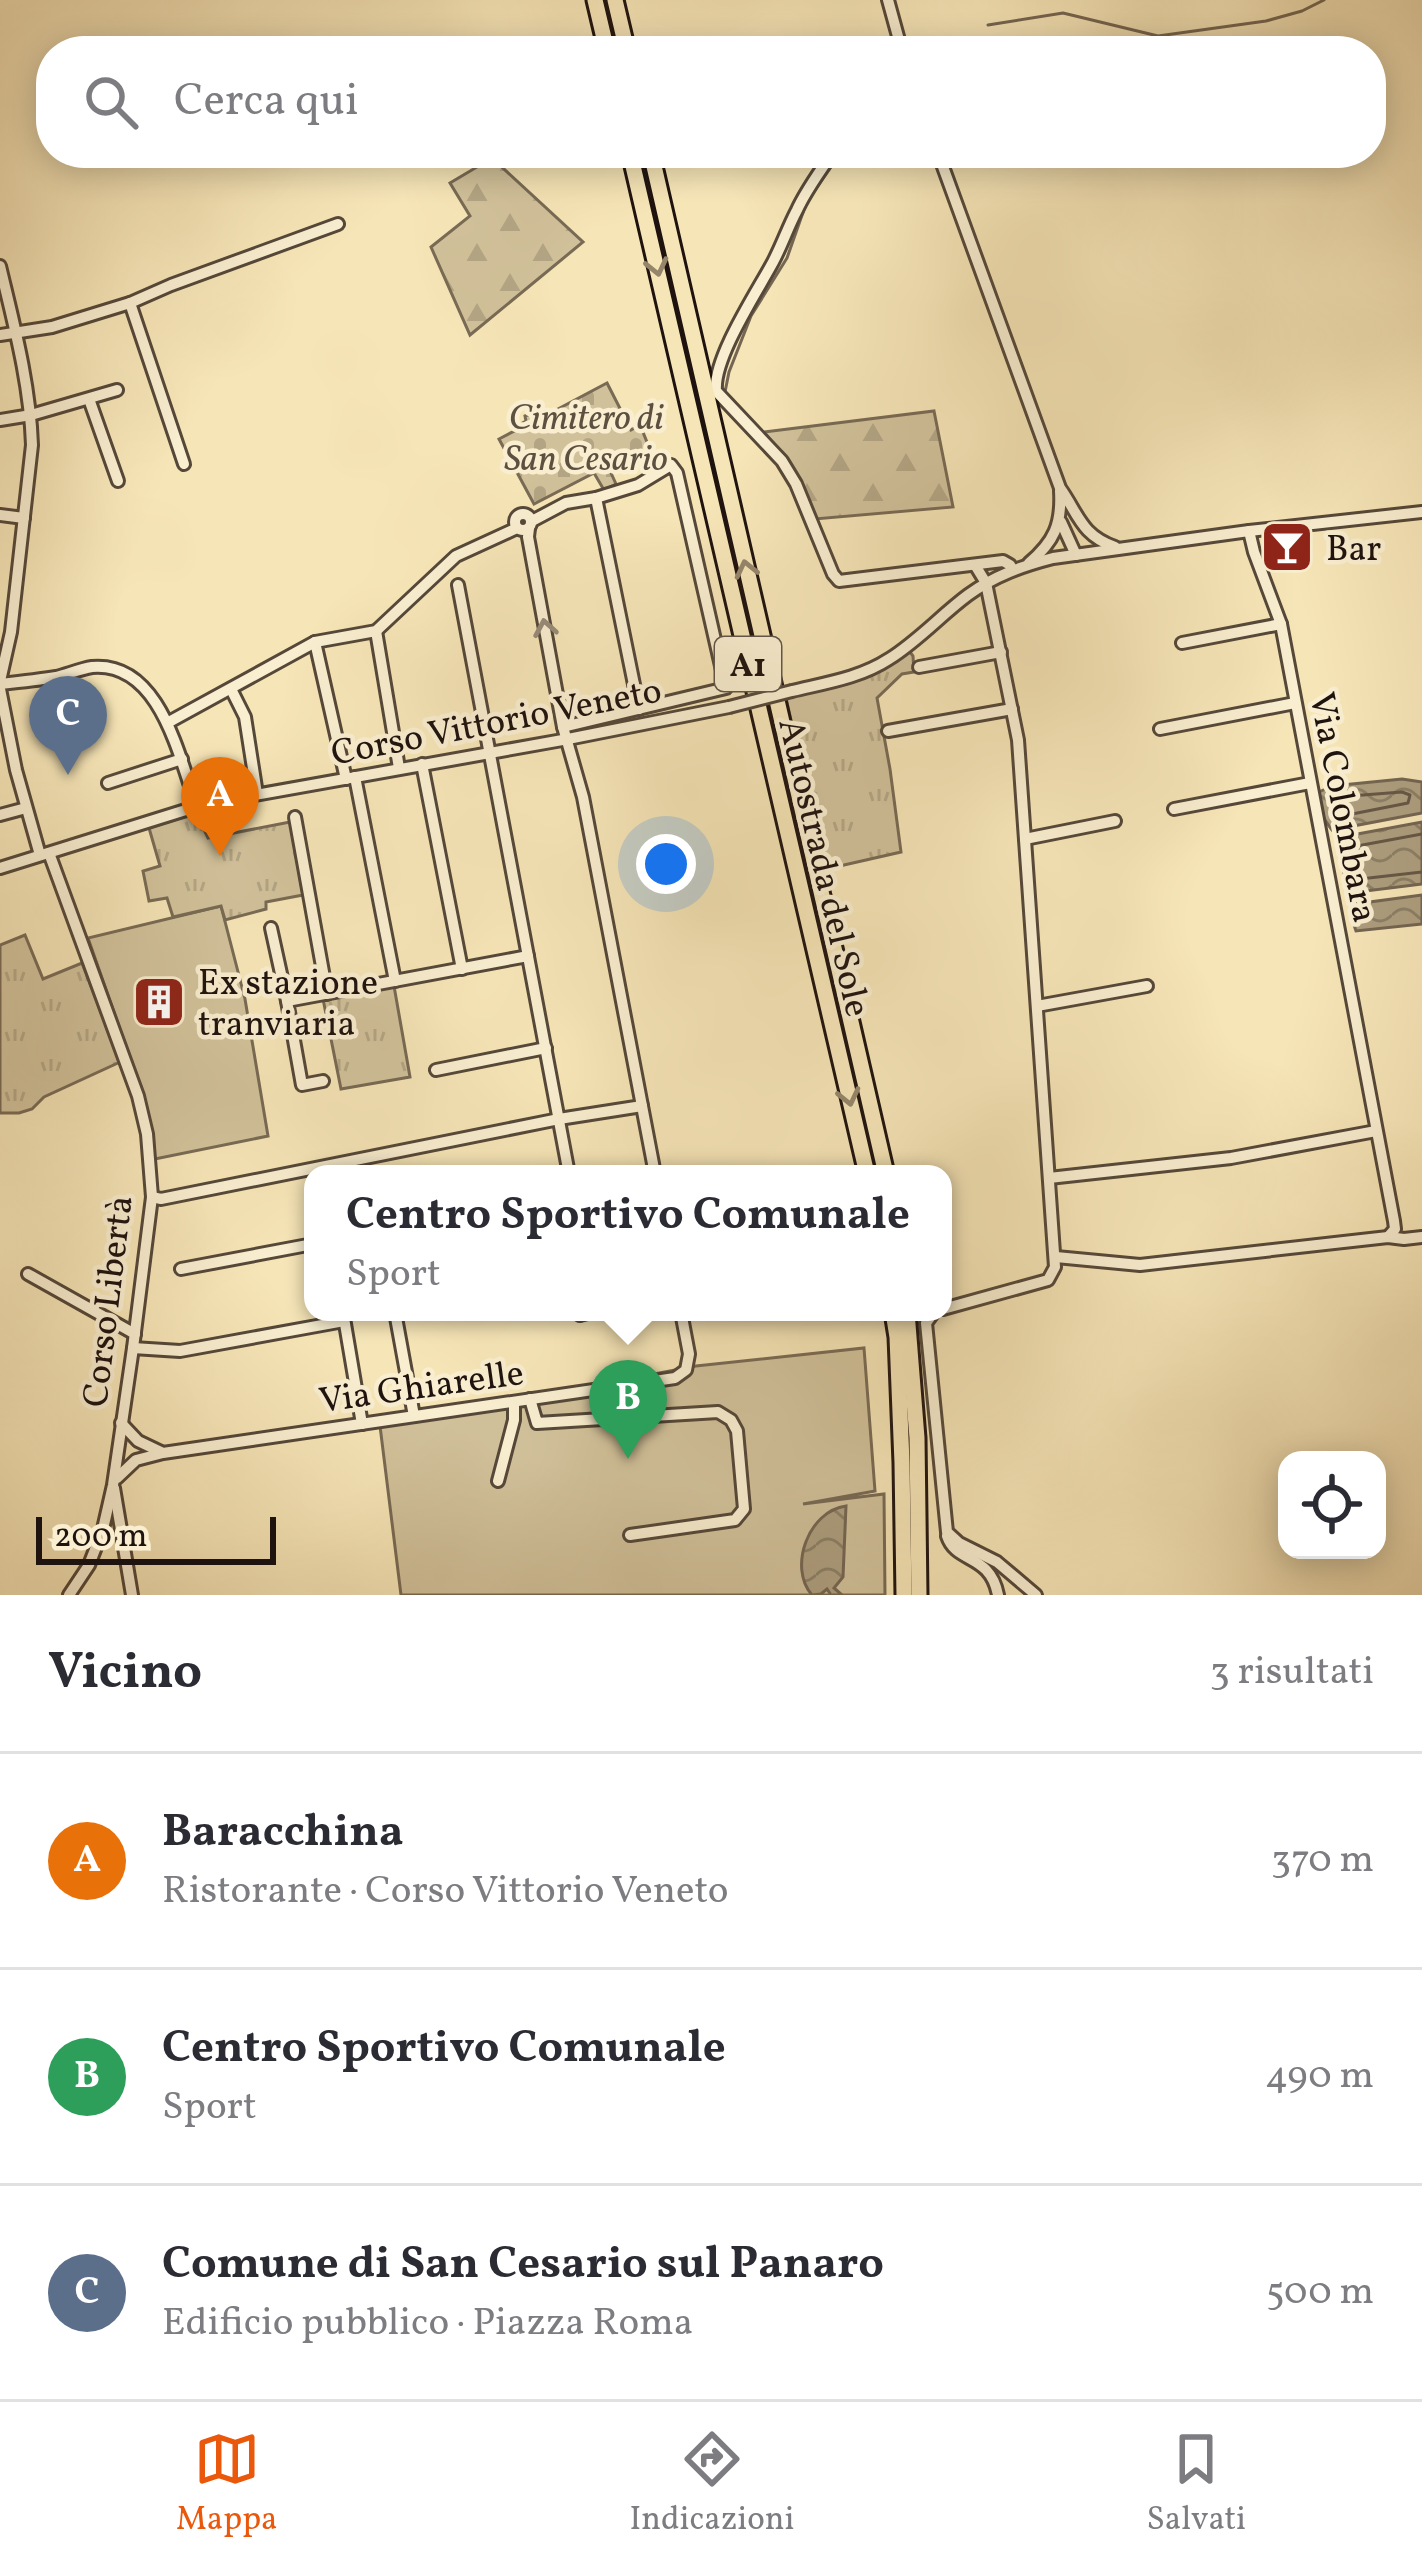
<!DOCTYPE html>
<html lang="it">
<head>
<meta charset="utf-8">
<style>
	body { margin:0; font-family:Vollkorn,serif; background:#f7f7f7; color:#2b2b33 }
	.controls { position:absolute; right:36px; bottom:36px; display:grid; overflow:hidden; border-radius:24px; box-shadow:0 6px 30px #0003 }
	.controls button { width:108px; height:108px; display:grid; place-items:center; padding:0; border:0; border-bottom:3px solid #e1e1e2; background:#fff; color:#2b2b33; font:60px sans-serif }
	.scale { position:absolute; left:36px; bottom:30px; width:240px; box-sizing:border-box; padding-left:12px; border:6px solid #1f130f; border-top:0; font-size:33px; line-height:42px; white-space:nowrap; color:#1f130f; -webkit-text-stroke:9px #f9eed0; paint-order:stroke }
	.you { position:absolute; left:666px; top:864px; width:42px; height:42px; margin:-30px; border:9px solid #fff; border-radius:50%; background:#1a73e8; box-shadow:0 0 0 18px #1a73e833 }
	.badge { display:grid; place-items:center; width:78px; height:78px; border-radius:50%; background:#ea580c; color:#fff; font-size:39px; font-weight:700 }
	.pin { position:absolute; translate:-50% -99px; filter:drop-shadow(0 3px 6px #0008) }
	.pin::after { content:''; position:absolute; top:63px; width:42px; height:36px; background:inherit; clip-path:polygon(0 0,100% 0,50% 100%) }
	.popup { position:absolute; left:304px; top:1165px; width:648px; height:156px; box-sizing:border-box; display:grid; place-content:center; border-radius:24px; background:#fff; filter:drop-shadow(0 3px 9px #0005); font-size:39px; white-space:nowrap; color:#7c7c81 }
	.popup b { font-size:45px; color:#2b2b33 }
	.popup::after { content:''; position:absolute; left:50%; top:100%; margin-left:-24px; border:24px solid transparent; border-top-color:#fff }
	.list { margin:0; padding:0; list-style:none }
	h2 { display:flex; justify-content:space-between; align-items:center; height:156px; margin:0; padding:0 48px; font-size:51px }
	h2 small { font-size:39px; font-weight:400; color:#7c7c81 }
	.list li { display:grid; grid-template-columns:78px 1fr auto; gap:36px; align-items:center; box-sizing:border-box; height:216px; padding:0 48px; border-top:3px solid #e1e1e2 }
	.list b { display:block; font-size:45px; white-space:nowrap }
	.list p { margin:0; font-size:39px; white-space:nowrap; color:#7c7c81 }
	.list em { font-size:39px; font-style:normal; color:#7c7c81 }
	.icon { flex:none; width:66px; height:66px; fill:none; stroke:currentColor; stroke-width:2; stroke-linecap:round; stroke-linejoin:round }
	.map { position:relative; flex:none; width:1422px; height:1595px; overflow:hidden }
	.search { position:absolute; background:#fff; box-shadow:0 6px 30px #0003; left:36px; right:36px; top:36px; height:132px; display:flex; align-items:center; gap:30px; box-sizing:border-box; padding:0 42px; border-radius:48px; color:#7c7c81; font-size:45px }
	.sheet { height:804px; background:#fff }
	nav { display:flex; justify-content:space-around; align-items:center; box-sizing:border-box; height:168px; border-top:3px solid #e1e1e2; background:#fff; font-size:33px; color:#7c7c81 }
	nav a { display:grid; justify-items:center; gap:6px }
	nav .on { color:#ea580c }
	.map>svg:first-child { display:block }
	.grass { fill:#d1c19a; stroke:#786a54; stroke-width:3 }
	.forest { fill:url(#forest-firs); stroke:#786a54; stroke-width:3 }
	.cemetery { fill:url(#cemetery-stones); stroke:#786a54; stroke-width:3 }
	.park { fill:url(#park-tufts); stroke:#786a54; stroke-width:3 }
	.water { fill:url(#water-waves); stroke:#746652; stroke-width:3 }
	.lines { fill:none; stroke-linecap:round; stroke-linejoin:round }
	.shore { stroke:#665846; stroke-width:3 }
	.stream { stroke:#746652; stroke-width:3 }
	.minor-casing { stroke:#554839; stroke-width:16 }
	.highway-casing { stroke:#1f130f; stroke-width:21 }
	.minor { stroke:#f9eed0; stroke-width:10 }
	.highway { stroke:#f6e5b7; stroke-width:15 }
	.minor-bridge-casing { stroke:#554839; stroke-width:16; stroke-linecap:butt }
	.minor-bridge { stroke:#f9eed0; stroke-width:10 }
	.oneway { stroke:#95866b }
	.oneway2 { stroke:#978b79 }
	.labels { text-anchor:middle; stroke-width:9; stroke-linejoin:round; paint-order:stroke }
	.shield { fill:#f9eed0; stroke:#605549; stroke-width:3 }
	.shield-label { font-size:33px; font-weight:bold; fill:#1f130f }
	.park-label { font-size:36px; font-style:italic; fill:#5d5040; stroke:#f9eed0 }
	.poi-label { font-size:36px; fill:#1f130f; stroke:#f9eed0; text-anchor:start }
	.street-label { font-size:36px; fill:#1f130f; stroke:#f9eed0 }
</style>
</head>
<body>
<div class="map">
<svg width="1422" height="1595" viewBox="0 0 1422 1595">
	<defs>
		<pattern id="forest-firs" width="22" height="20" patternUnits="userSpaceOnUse" patternTransform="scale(3)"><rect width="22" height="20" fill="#d1c19a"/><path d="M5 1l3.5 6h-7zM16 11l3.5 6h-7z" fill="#b3a584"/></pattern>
		<pattern id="cemetery-stones" width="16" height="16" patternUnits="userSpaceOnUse" patternTransform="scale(3)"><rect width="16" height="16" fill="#d1c19a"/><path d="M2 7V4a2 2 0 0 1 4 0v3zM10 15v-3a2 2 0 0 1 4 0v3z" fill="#b3a584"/></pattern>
		<pattern id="park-tufts" width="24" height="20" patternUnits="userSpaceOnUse" patternTransform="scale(3)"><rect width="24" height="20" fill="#d1c19a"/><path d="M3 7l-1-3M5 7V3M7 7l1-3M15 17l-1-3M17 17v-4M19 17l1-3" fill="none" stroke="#b3a584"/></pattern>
		<pattern id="water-waves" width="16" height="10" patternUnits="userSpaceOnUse" patternTransform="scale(3)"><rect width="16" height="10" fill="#ad9e7e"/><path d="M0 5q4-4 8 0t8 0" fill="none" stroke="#8c8066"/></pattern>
	</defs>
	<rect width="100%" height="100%" fill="#f6e5b7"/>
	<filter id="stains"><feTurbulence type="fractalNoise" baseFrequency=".00167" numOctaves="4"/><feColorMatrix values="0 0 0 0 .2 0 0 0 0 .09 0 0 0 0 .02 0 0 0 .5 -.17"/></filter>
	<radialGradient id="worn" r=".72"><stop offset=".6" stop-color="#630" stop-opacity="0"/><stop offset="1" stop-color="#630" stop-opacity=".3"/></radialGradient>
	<g class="grass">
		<path d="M221,906L245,999L268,1136L150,1160L136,1075L88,938Z"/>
		<path d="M864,1348L875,1491L803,1504L884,1494L885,1595H401L380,1426L696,1366Z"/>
	</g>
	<g class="forest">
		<path d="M492,158L583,242L470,335L431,247L470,216L450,183Z"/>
		<path d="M934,411L953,507L815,519C801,487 787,459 764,432Z"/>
	</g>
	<path class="cemetery" d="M607,383L631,430L640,425L649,447L642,456L611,473L616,484L604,490L594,473L534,504L499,439L520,428L519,425L526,421L525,416L530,414L539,419Z"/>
	<g class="park">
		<path d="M910,652L913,656L914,672L902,674L877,698L890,769L901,852L831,868L828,858L819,844L786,698L872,675Z"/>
		<path d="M196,813L208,838L290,822L303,895L266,902V909L225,920L221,906L173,917L167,898L149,901L143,871L160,866L149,828Z"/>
		<path d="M25,935L43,979L82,963L120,1062L44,1097L32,1109L19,1113H0V945Z"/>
		<path d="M394,986L410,1077L341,1089L323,999Z"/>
	</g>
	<g class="water">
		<path d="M1402,779L1422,782V813L1332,830L1324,819L1319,792L1332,786Z"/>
		<path d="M1422,822V884L1350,893L1346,889L1340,841L1347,836Z"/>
		<path d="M1422,895V924L1356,931L1350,913L1355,904Z"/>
		<path d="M846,1506L843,1577L834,1588L842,1595H831L827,1589L821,1594L812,1595C788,1568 808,1511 846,1506Z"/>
	</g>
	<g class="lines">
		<g class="shore">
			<path d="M1402,792L1410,795L1408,803L1342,816L1336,814L1332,804L1337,797Z"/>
			<path d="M1422,834L1357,846L1353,852L1356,874L1360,879L1422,872"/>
		</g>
		<g class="stream">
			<path d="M988,25L1063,13L1158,36L1266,21L1302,11L1324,0"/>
			<path d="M724,397L729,372L751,316L787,258L807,201L841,153"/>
		</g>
		<g class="minor-casing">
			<g id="minor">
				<path d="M888,0L902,51"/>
				<path d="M832,153C820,172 806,190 797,210C788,227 782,245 773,262C757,292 713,358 716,391L782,461L796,484L833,574L839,581L1003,561L1010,565L1013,570"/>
				<path d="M938,153L1060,488C1079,515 1081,535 1115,547"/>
				<path d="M0,266C14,325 30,384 32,445L11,632L0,681"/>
				<path d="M130,303L184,464"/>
				<path d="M0,335L52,327L130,303L171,285L338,224"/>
				<path d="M89,399L118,481"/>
				<path d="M0,420L31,415L117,390"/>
				<path d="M596,498L639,709"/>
				<circle cx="523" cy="522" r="8"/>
				<path d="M0,515L24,518"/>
				<path d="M532,521L566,503L596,498L638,485L671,465L677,473L726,688L563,727"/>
				<path d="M1061,522L1076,555"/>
				<path d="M529,528L528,537L563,727L583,797L655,1174"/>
				<path d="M1249,531L1254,552L1281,624L1394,1221L1395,1229L1388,1237"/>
				<path d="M1029,563C1054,542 1062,524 1060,491"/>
				<path d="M458,585L569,1174"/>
				<path d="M376,631L399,768"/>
				<path d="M315,642L346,779"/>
				<path d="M1182,643L1281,624"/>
				<path d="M919,667L1001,652"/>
				<path d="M0,684C19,682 38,680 56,677C68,674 80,669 92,667C161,661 179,759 197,806"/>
				<path d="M0,689L16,770L40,855"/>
				<path d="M231,689L245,717L257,794"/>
				<path d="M792,691C825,683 860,678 889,659C918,641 941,615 968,595C994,576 1022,566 1053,558L1249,531L1422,512"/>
				<path d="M169,722L315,642L376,631L456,556L517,528"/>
				<path d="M1160,729L1295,703"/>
				<path d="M888,731L1012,709"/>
				<path d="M422,764L462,969"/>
				<path d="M355,777L395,981"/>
				<path d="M108,783L182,759"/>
				<path d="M1174,809L1310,783"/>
				<path d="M0,815L26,808"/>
				<path d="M295,817L327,994"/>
				<path d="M1025,839L1115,821"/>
				<path d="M49,853L138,1096L147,1134L152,1197L133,1348L113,1485L103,1529L89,1565L69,1595"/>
				<path d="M0,868L205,804L568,739L729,707"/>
				<path d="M271,928L287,1001"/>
				<path d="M1037,1006L1147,986"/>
				<path d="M436,1070L546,1048"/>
				<path d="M323,1081L302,1085L287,1001L528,956"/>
				<path d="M1049,1178L1231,1158L1376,1131"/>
				<path d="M152,1197L161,1199L559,1119L642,1106"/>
				<path d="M1056,1257L1140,1265L1388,1237L1404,1239L1422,1237"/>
				<path d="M181,1269L313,1244"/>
				<path d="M28,1274L135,1334"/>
				<path d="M943,1309L1048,1280L1055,1267L1018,740L986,583L975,565"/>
				<path d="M343,1312L362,1424"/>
				<path d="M395,1312L414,1416"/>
				<path d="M576,1312L580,1315L591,1312"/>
				<path d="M934,1312L926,1323L947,1532L959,1543L997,1562L1036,1595"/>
				<path d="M133,1348L180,1351L344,1321"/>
				<path d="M530,1399L537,1423L718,1412L731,1420L737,1431L744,1509L735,1520L630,1535"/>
				<path d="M121,1423L138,1441L161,1452"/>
				<path d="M117,1478L136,1460L163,1453L675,1378L686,1370L689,1354L681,1312"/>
				<path d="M498,1481L514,1420V1402"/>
				<path d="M114,1488L132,1595"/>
				<path d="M947,1536C956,1564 990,1553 998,1595"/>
			</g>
		</g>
		<g class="highway-casing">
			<g id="highway">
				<path d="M595,0L607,51"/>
				<path d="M615,0L627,51"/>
				<path d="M630,153L867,1174"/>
				<path d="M651,153L886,1174"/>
				<path d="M893,1312L897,1337L902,1463L904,1595"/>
				<path d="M907,1312L917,1438L919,1595"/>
			</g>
		</g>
		<use href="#minor" class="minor"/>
		<use href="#highway" class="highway"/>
		<g class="minor-bridge-casing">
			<path id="minor-bridge" d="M729,707L792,691"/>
		</g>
		<use href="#minor-bridge" class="minor-bridge"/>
	</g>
	<defs><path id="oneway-chevron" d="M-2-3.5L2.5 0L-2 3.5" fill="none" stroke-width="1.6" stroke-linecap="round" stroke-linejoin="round" transform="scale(3)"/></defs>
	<g class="oneway">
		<use href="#oneway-chevron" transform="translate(657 267) rotate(77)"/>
		<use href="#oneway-chevron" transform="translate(746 569) rotate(-103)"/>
		<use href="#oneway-chevron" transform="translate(849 1097) rotate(77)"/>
	</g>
	<use class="oneway2" href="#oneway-chevron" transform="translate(545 628) rotate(-100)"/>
	<defs>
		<g id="bar-square" transform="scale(2.7)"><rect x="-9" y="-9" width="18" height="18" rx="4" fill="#8f2418" stroke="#f9eed0"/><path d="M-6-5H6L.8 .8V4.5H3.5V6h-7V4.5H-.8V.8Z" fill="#fff"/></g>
		<g id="building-square" transform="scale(2.7)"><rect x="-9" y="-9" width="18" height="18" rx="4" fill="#8f2418" stroke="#f9eed0"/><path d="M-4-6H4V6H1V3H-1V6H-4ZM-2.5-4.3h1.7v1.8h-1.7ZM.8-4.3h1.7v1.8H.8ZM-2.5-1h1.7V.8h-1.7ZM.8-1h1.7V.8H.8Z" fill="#fff"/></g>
	</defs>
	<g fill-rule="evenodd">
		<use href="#bar-square" x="1287" y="547"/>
		<use href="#building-square" x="159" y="1002"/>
	</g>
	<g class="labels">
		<rect class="shield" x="715" y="637" width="66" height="54" rx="9"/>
		<g class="shield-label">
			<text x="748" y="676">A1</text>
		</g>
		<g class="park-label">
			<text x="586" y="429">Cimitero di<tspan x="586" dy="41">San Cesario</tspan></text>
		</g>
		<g class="poi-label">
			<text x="1326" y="560">Bar</text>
			<text x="198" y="994">Ex stazione<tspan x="198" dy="41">tranviaria</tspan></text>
		</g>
		<g class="street-label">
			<text transform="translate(496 720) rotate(-11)" y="13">Corso Vittorio Veneto</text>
			<text transform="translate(1345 807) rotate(79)" y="13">Via Colombara</text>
			<text transform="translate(826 867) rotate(77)" y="13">Autostrada del Sole</text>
			<text transform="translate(106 1301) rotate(-83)" y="13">Corso Libertà</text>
			<text transform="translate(421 1385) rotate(-8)" y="13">Via Ghiarelle</text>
		</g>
	</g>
	<rect width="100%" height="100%" filter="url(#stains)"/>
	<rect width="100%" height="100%" fill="url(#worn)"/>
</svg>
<div class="controls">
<button><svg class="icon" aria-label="locate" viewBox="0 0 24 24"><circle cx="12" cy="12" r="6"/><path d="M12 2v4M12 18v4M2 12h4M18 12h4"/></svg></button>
</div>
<div class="scale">200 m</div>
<div class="you"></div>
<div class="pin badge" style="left:220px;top:856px;background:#e8710a">A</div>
<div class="pin badge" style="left:628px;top:1459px;background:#2e9e5b">B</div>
<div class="popup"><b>Centro Sportivo Comunale</b>Sport</div>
<div class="pin badge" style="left:68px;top:775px;background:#5c6f8a">C</div>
<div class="search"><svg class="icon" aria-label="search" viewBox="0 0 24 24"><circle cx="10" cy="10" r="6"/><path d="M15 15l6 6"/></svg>Cerca qui</div>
</div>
<section class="sheet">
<h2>Vicino<small>3 risultati</small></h2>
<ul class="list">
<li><span class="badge" style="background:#e8710a">A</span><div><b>Baracchina</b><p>Ristorante · Corso Vittorio Veneto</p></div><em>370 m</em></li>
<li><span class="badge" style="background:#2e9e5b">B</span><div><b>Centro Sportivo Comunale</b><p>Sport</p></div><em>490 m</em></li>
<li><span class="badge" style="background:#5c6f8a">C</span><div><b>Comune di San Cesario sul Panaro</b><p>Edificio pubblico · Piazza Roma</p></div><em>500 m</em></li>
</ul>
</section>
<nav>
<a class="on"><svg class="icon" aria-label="map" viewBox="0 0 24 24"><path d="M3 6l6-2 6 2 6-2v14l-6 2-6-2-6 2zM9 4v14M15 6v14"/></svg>Mappa</a>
<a><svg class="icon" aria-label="directions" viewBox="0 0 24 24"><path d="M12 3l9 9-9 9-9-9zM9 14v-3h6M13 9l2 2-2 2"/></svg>Indicazioni</a>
<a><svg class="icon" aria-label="saved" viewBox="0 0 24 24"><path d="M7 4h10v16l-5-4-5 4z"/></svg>Salvati</a>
</nav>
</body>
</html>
